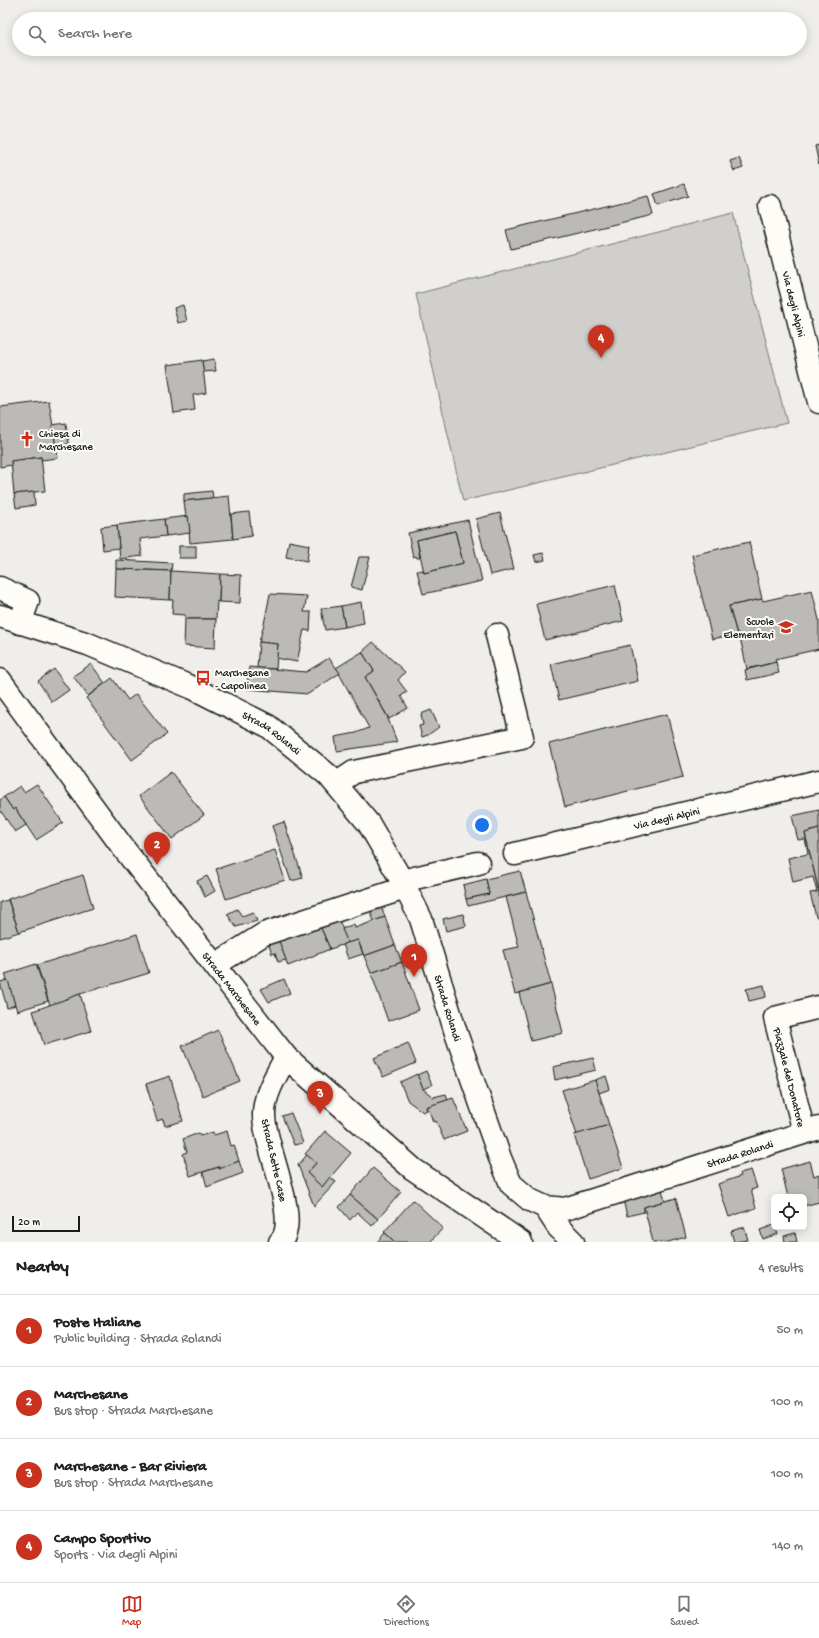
<!DOCTYPE html>
<html lang="en">
<head>
<meta charset="utf-8">
<style>
	body { margin:0; font-family:"Gochi Hand",sans-serif; background:#f2f2f2; color:#202124 }
	.controls { position:absolute; right:12px; bottom:12px; display:grid; overflow:hidden; border-radius:6px; box-shadow:0 2px 10px #0003 }
	.controls button { width:36px; height:36px; display:grid; place-items:center; padding:0; border:0; border-bottom:1px solid #e0e0e0; background:#fff; color:#202124; font:20px sans-serif }
	.scale { position:absolute; left:12px; bottom:10px; width:68px; box-sizing:border-box; padding-left:4px; border:2px solid #1c1c1c; border-top:0; font-size:11px; line-height:14px; white-space:nowrap; color:#1c1c1c; -webkit-text-stroke:3px #fdfcf7; paint-order:stroke }
	.you { position:absolute; left:482px; top:825px; width:14px; height:14px; margin:-10px; border:3px solid #fff; border-radius:50%; background:#1a73e8; box-shadow:0 0 0 6px #1a73e833 }
	.badge { display:grid; place-items:center; width:26px; height:26px; border-radius:50%; background:#c8321e; color:#fff; font-size:13px; font-weight:700 }
	.pin { position:absolute; translate:-50% -33px; filter:drop-shadow(0 1px 2px #0008) }
	.pin::after { content:''; position:absolute; top:21px; width:14px; height:12px; background:inherit; clip-path:polygon(0 0,100% 0,50% 100%) }
	.list { margin:0; padding:0; list-style:none }
	h2 { display:flex; justify-content:space-between; align-items:center; height:52px; margin:0; padding:0 16px; font-size:17px }
	h2 small { font-size:13px; font-weight:400; color:#757577 }
	.list li { display:grid; grid-template-columns:26px 1fr auto; gap:12px; align-items:center; box-sizing:border-box; height:72px; padding:0 16px; border-top:1px solid #e0e0e0 }
	.list b { display:block; font-size:15px; white-space:nowrap }
	.list p { margin:0; font-size:13px; white-space:nowrap; color:#757577 }
	.list em { font-size:13px; font-style:normal; color:#757577 }
	.icon { flex:none; width:22px; height:22px; fill:none; stroke:currentColor; stroke-width:2; stroke-linecap:round; stroke-linejoin:round }
	.map { position:relative; flex:none; width:819px; height:1242px; overflow:hidden }
	.search { position:absolute; background:#fff; box-shadow:0 2px 10px #0003; left:12px; right:12px; top:12px; height:44px; display:flex; align-items:center; gap:10px; box-sizing:border-box; padding:0 14px; border-radius:22px; color:#757577; font-size:15px }
	.sheet { height:340px; background:#fff }
	nav { display:flex; justify-content:space-around; align-items:center; box-sizing:border-box; height:56px; border-top:1px solid #e0e0e0; background:#fff; font-size:11px; color:#757577 }
	nav a { display:grid; justify-items:center; gap:2px }
	nav .on { color:#c8321e }
	.map>svg:first-child { display:block }
	.green { fill:#d0cfcc; stroke:#767674 }
	.building { fill:#bbbab6; stroke:#1c1c1c }
	.lines { fill:none; stroke-linecap:round; stroke-linejoin:round }
	.minor-casing { stroke:#1c1c1c; stroke-width:25 }
	.major-casing { stroke:#1c1c1c; stroke-width:25 }
	.minor { stroke:#fdfcf7; stroke-width:22 }
	.major { stroke:#fdfcf7; stroke-width:22 }
	.labels { text-anchor:middle; stroke-width:4; stroke-linejoin:round; paint-order:stroke }
	.street-label { font-size:11px; fill:#1c1c1c; stroke:#fdfcf7 }
	.poi-label { font-size:11px; fill:#1c1c1c; stroke:#fdfcf7; text-anchor:start }
</style>
</head>
<body>
<div class="map">
<svg width="819" height="1242" viewBox="0 0 819 1242">
	<rect width="100%" height="100%" fill="#f0eeea"/>
	<filter id="ink" filterUnits="userSpaceOnUse"><feTurbulence type="fractalNoise" baseFrequency=".025" numOctaves="2"/><feDisplacementMap in="SourceGraphic" scale="8" xChannelSelector="R" yChannelSelector="G"/><feConvolveMatrix kernelMatrix="1 2 1 2 8 2 1 2 1" color-interpolation-filters="sRGB"/></filter>
	<g filter="url(#ink)">
		<path class="green" d="M733,213L787,423L463,501L416,294Z"/>
		<g class="building">
			<path d="M819,145V165L815,146Z"/>
			<path d="M739,158L743,168L734,171L730,161Z"/>
			<path d="M684,184L688,196L658,206L654,194Z"/>
			<path d="M648,196L653,215L511,249L506,230Z"/>
			<path d="M183,305L187,321L178,323L174,308Z"/>
			<path d="M214,359L216,371L203,372L202,361Z"/>
			<path d="M202,360L206,393L193,395L195,410L174,413L167,365Z"/>
			<path d="M49,401L58,458L41,460V457L11,461L12,465L0,467V407Z"/>
			<path d="M66,423L69,444L56,446L52,425Z"/>
			<path d="M41,457L45,491L14,494L11,461Z"/>
			<path d="M212,491L213,498L184,501V494Z"/>
			<path d="M34,492L35,505L16,508L14,494Z"/>
			<path d="M229,496L233,539L190,543L188,516L186,517L184,501Z"/>
			<path d="M249,512L252,536L233,539L231,514Z"/>
			<path d="M500,513L514,569L490,575L476,519Z"/>
			<path d="M188,516L190,533L166,536L164,519Z"/>
			<path d="M164,519L166,536L140,539L142,556L120,559L117,525Z"/>
			<path d="M468,520L482,581L423,594L417,571L423,570L424,573L463,563L455,531L417,540L420,558H417L416,556L413,557L408,533Z"/>
			<path d="M117,525L119,548L103,550L101,527Z"/>
			<path d="M455,531L463,563L424,573L417,540Z"/>
			<path d="M289,541L309,545L307,561L286,557Z"/>
			<path d="M749,542L762,599L729,606L737,634L712,639L692,555Z"/>
			<rect x="179" y="546" width="17" height="12"/>
			<path d="M543,553L545,560L536,562L534,555Z"/>
			<path d="M359,557H370L362,590L351,587Z"/>
			<path d="M116,560L172,563L171,571L116,569Z"/>
			<path d="M116,569L171,571L170,600L115,597Z"/>
			<path d="M171,571L220,574L219,602L217,601L216,619H185V615L172,614L173,600H170Z"/>
			<path d="M220,574L241,575L240,603L219,602Z"/>
			<path d="M615,585L623,621L545,640L536,604Z"/>
			<path d="M812,590L819,620V649L775,659L776,662L747,669L739,633L737,634L729,606L762,599L763,601Z"/>
			<path d="M270,594L307,596L304,612H311L310,631L304,630L297,662L276,658L278,644L259,642L264,624Z"/>
			<path d="M361,602L364,623L345,627L341,606Z"/>
			<path d="M341,606L345,627L325,630L321,609Z"/>
			<path d="M185,619H216L215,648L184,646Z"/>
			<path d="M259,642L278,644L276,669L257,668Z"/>
			<path d="M373,642L405,672L398,680L407,692L401,696L408,708L389,719L365,677L374,671L362,652Z"/>
			<path d="M630,645L638,681L559,700L551,664Z"/>
			<path d="M362,652L374,671L365,677L387,716L397,742L337,751L335,737L356,733L369,728L336,668Z"/>
			<path d="M329,658L340,673L308,694L247,689L249,667L306,672Z"/>
			<path d="M776,662L779,673L747,680L745,670Z"/>
			<path d="M91,664L105,683L88,696L73,676Z"/>
			<path d="M54,669L69,690L52,702L38,681Z"/>
			<path d="M112,678L128,700L136,694L167,734L132,760L86,698Z"/>
			<path d="M431,710L439,727L428,735L422,737L419,726L423,725L421,714Z"/>
			<path d="M667,714L683,777L565,807L549,744Z"/>
			<path d="M171,772L204,815L172,839L139,796Z"/>
			<path d="M37,784L63,823L36,840L15,808L13,810L4,797L20,786L24,792Z"/>
			<path d="M4,797L13,810L15,808L26,825L15,832L0,810V800Z"/>
			<path d="M819,810V829L805,833L819,892V917H816L810,893L817,892L813,877L793,882L788,858L808,854L805,839L798,840L792,816Z"/>
			<path d="M284,822L303,878L291,881L272,826Z"/>
			<path d="M819,829V892L805,833Z"/>
			<path d="M275,850L285,880L226,899L216,869Z"/>
			<path d="M520,871L526,892L468,906L466,899L489,894L486,879Z"/>
			<path d="M83,875L93,908L19,932L8,899Z"/>
			<path d="M207,876L215,891L205,897L197,881Z"/>
			<path d="M486,879L489,894L466,899L463,885Z"/>
			<path d="M526,892L551,984L515,994L503,950L519,947L506,897Z"/>
			<path d="M8,900L19,932L0,938V902Z"/>
			<path d="M380,904L385,917L374,921L369,908Z"/>
			<path d="M237,909L242,916L253,912L257,921L236,927L227,914Z"/>
			<path d="M336,912L348,943L330,949L317,919Z"/>
			<path d="M463,914L466,926L446,931L443,919Z"/>
			<path d="M385,917L395,945L364,956L358,940L348,943L342,929L354,924L355,928Z"/>
			<path d="M317,919L330,949L288,966L276,934Z"/>
			<path d="M276,933L286,960L278,962L275,953L272,954L266,937Z"/>
			<path d="M137,934L149,973L80,994L50,1006L37,965Z"/>
			<path d="M358,940L363,954L348,959L343,944Z"/>
			<path d="M395,945L402,962L371,973L364,956Z"/>
			<path d="M402,962L419,1010L388,1021L371,973Z"/>
			<path d="M36,964L48,1001L17,1011L5,974Z"/>
			<path d="M284,979L290,993L269,1002L261,989Z"/>
			<path d="M8,980L15,1005L7,1008L0,982Z"/>
			<path d="M551,984L563,1033L531,1041L519,993Z"/>
			<path d="M764,985L766,997L749,1001L746,989Z"/>
			<path d="M80,994L91,1031L44,1045L33,1011Z"/>
			<path d="M218,1030L240,1081L203,1096L182,1046Z"/>
			<path d="M408,1043L416,1063L383,1077L374,1058Z"/>
			<path d="M593,1058L596,1070L555,1080L553,1067Z"/>
			<path d="M426,1071L432,1085L423,1089L417,1075Z"/>
			<path d="M417,1074L423,1089L433,1097L446,1094L448,1100L426,1107L427,1110L423,1112L408,1101L400,1082Z"/>
			<path d="M170,1076L183,1121L165,1126L163,1119L157,1121L146,1084Z"/>
			<path d="M606,1076L610,1089L599,1093L595,1080Z"/>
			<path d="M595,1080L609,1125L577,1135L562,1090Z"/>
			<path d="M453,1098L467,1131L444,1140L436,1121L433,1122L429,1110H427L426,1107Z"/>
			<path d="M291,1113L303,1143L294,1145L282,1116Z"/>
			<path d="M609,1125L623,1168L588,1179L574,1135Z"/>
			<path d="M227,1131L231,1146L234,1145L239,1161L219,1169V1167L190,1176L183,1154L187,1152L183,1139L199,1133L200,1136L213,1132L214,1135Z"/>
			<path d="M325,1131L351,1153L322,1187L307,1173L316,1163L305,1154Z"/>
			<path d="M307,1155L316,1163L307,1173L322,1187L330,1177L336,1182L314,1206L298,1165Z"/>
			<path d="M239,1161L243,1173L207,1187L203,1172L219,1167V1169Z"/>
			<path d="M810,1161L814,1176L819,1174V1202L804,1206V1197H788L781,1169Z"/>
			<path d="M373,1168L401,1192L378,1219L350,1195Z"/>
			<path d="M751,1170L757,1188L751,1190L756,1208L729,1217L718,1184L741,1176L740,1173Z"/>
			<path d="M661,1186L665,1201L644,1207V1212L627,1216L622,1196Z"/>
			<path d="M350,1195L378,1219L372,1226L357,1212L350,1220L339,1207Z"/>
			<path d="M676,1198L686,1237L668,1242H653L644,1207Z"/>
			<path d="M413,1200L443,1228L430,1242H395L384,1232Z"/>
			<path d="M774,1225L778,1234L763,1239L760,1230Z"/>
			<path d="M744,1227L748,1240L734,1242L731,1231Z"/>
			<path d="M385,1233L395,1242H377Z"/>
			<path d="M795,1233L797,1242H785L784,1236Z"/>
		</g>
		<g class="lines">
			<g class="minor-casing">
				<g id="minor">
					<path id="s1" d="M770,206L819,402"/>
					<path d="M0,588L28,601L20,623"/>
					<path id="s2" d="M0,616L88,644L193,688L268,726L328,775L369,824L402,881L421,919L456,1033L500,1158L511,1184L530,1200L545,1207L565,1209L819,1128"/>
					<path d="M336,784L354,772L522,737L497,635"/>
					<path id="s3" d="M515,854L819,781"/>
					<path d="M402,881L478,863"/>
					<path d="M215,965L264,934L405,888"/>
					<path d="M804,1132L775,1018L819,1007"/>
					<path d="M545,1207L558,1227L573,1242"/>
					<path d="M280,1242C302,1221 263,1144 264,1114C264,1094 277,1074 286,1057"/>
				</g>
			</g>
			<g class="major-casing">
				<g id="major">
					<path id="s4" d="M0,680L124,849L286,1057L413,1169L521,1242"/>
				</g>
			</g>
			<use href="#minor" class="minor"/>
			<use href="#major" class="major"/>
		</g>
	</g>
	<defs>
		<g id="church-bare" transform="scale(1.2)"><path d="M-1.2-6h2.4v3.5h3.3v2.4h-3.3V6h-2.4V-.1h-3.3v-2.4h3.3Z" fill="#c8321e" stroke="#fdfcf7" stroke-width="2.5" paint-order="stroke"/></g>
		<g id="school-bare" transform="scale(1.2)"><path d="M0-5L7-2L0 1L-7-2ZM-4 1L0 2.5L4 1V4Q0 6-4 4Z" fill="#c8321e" stroke="#fdfcf7" stroke-width="2.5" paint-order="stroke"/></g>
		<g id="bus-bare" transform="scale(1.2)"><path d="M-5-6H5V4H4V6H2V4H-2V6H-4V4H-5ZM-3.5-4V0h7V-4ZM-3.5 1.2v1.5H-2V1.2ZM2 1.2v1.5H3.5V1.2Z" fill="#c8321e" stroke="#fdfcf7" stroke-width="2.5" paint-order="stroke"/></g>
	</defs>
	<g fill-rule="evenodd">
		<use href="#church-bare" x="27" y="439"/>
		<use href="#school-bare" x="786" y="627"/>
		<use href="#bus-bare" x="203" y="678"/>
	</g>
	<g class="labels">
		<g class="street-label">
			<text dy="4" stroke="none"><textPath href="#s1" startOffset="101">Via degli Alpini</textPath></text>
			<text dy="4" stroke="none"><textPath href="#s2" startOffset="297">Strada Rolandi</textPath></text>
			<text dy="4" stroke="none"><textPath href="#s3" startOffset="156">Via degli Alpini</textPath></text>
			<text dy="4" stroke="none"><textPath href="#s4" startOffset="386">Strada Marchesane</textPath></text>
			<text dy="4" stroke="none"><textPath href="#s2" startOffset="633">Strada Rolandi</textPath></text>
			<text transform="translate(790 1077) rotate(76)" y="4">Piazzale del Donatore</text>
			<text dy="4" stroke="none"><textPath href="#s2" startOffset="1065">Strada Rolandi</textPath></text>
			<text transform="translate(275 1160) rotate(77)" y="4">Strada Sette Case</text>
		</g>
		<g class="poi-label">
			<text x="39" y="437">Chiesa di<tspan x="39" dy="13">Marchesane</tspan></text>
			<text x="774" y="625" text-anchor="end">Scuole<tspan x="774" dy="13">Elementari</tspan></text>
			<text x="215" y="676">Marchesane<tspan x="215" dy="13">- Capolinea</tspan></text>
		</g>
	</g>
</svg>
<div class="controls">
<button><svg class="icon" aria-label="locate" viewBox="0 0 24 24"><circle cx="12" cy="12" r="6"/><path d="M12 2v4M12 18v4M2 12h4M18 12h4"/></svg></button>
</div>
<div class="scale">20 m</div>
<div class="you"></div>
<div class="pin badge" style="left:414px;top:977px">1</div>
<div class="pin badge" style="left:157px;top:865px">2</div>
<div class="pin badge" style="left:320px;top:1114px">3</div>
<div class="pin badge" style="left:601px;top:358px">4</div>
<div class="search"><svg class="icon" aria-label="search" viewBox="0 0 24 24"><circle cx="10" cy="10" r="6"/><path d="M15 15l6 6"/></svg>Search here</div>
</div>
<section class="sheet">
<h2>Nearby<small>4 results</small></h2>
<ul class="list">
<li><span class="badge">1</span><div><b>Poste Italiane</b><p>Public building · Strada Rolandi</p></div><em>50 m</em></li>
<li><span class="badge">2</span><div><b>Marchesane</b><p>Bus stop · Strada Marchesane</p></div><em>100 m</em></li>
<li><span class="badge">3</span><div><b>Marchesane - Bar Riviera</b><p>Bus stop · Strada Marchesane</p></div><em>100 m</em></li>
<li><span class="badge">4</span><div><b>Campo Sportivo</b><p>Sports · Via degli Alpini</p></div><em>140 m</em></li>
</ul>
</section>
<nav>
<a class="on"><svg class="icon" aria-label="map" viewBox="0 0 24 24"><path d="M3 6l6-2 6 2 6-2v14l-6 2-6-2-6 2zM9 4v14M15 6v14"/></svg>Map</a>
<a><svg class="icon" aria-label="directions" viewBox="0 0 24 24"><path d="M12 3l9 9-9 9-9-9zM9 14v-3h6M13 9l2 2-2 2"/></svg>Directions</a>
<a><svg class="icon" aria-label="saved" viewBox="0 0 24 24"><path d="M7 4h10v16l-5-4-5 4z"/></svg>Saved</a>
</nav>
</body>
</html>
